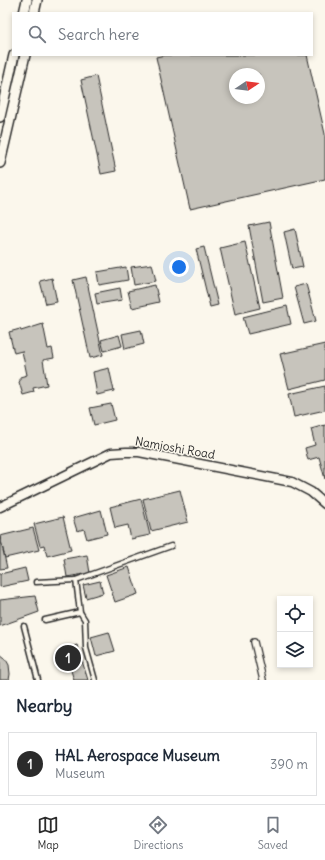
<!DOCTYPE html>
<html lang="en">
<head>
<meta charset="utf-8">
<style>
	body { margin:0; font-family:Delius,sans-serif; background:#f2f2f3; color:#1f2937 }
	.controls { position:absolute; right:12px; bottom:12px; display:grid; overflow:hidden; border-radius:0px; box-shadow:0 2px 6px #0003 }
	.controls button { width:36px; height:36px; display:grid; place-items:center; padding:0; border:0; border-bottom:1px solid #e0e1e3; background:#fff; color:#1f2937; font:20px sans-serif }
	.compass { position:absolute; left:229px; top:68px; width:36px; height:36px; border-radius:50%; background:#fff; box-shadow:0 2px 6px #0003; rotate:77deg }
	.you { position:absolute; left:179px; top:267px; width:14px; height:14px; margin:-10px; border:3px solid #fff; border-radius:50%; background:#1a73e8; box-shadow:0 0 0 6px #1a73e833 }
	.badge { display:grid; place-items:center; width:26px; height:26px; border-radius:50%; background:#2b2b2b; color:#fff; font-size:13px; font-weight:700 }
	.pin { position:absolute; translate:-50% -50%; border:2px solid #fff; box-shadow:0 1px 4px #0006 }
	.list { margin:0; padding:0; list-style:none }
	h2 { display:flex; justify-content:space-between; align-items:center; height:52px; margin:0; padding:0 16px; font-size:17px }
	h2 small { font-size:13px; font-weight:400; color:#747a83 }
	.list li { display:grid; grid-template-columns:26px 1fr auto; gap:12px; align-items:center; box-sizing:border-box; height:64px; margin:0 8px 8px; padding:0 8px; border:1px solid #e0e1e3; border-radius:0px }
	.list b { display:block; font-size:15px; white-space:nowrap }
	.list p { margin:0; font-size:13px; white-space:nowrap; color:#747a83 }
	.list em { font-size:13px; font-style:normal; color:#747a83 }
	.icon { flex:none; width:22px; height:22px; fill:none; stroke:currentColor; stroke-width:2; stroke-linecap:round; stroke-linejoin:round }
	.map { position:relative; flex:none; width:325px; height:680px; overflow:hidden }
	.search { position:absolute; background:#fff; box-shadow:0 2px 6px #0003; left:12px; right:12px; top:12px; height:44px; display:flex; align-items:center; gap:10px; box-sizing:border-box; padding:0 14px; border-radius:0px; color:#747a83; font-size:15px }
	.sheet { height:124px; background:#fff }
	nav { display:flex; justify-content:space-around; align-items:center; box-sizing:border-box; height:56px; border-top:1px solid #e0e1e3; background:#fff; font-size:11px; color:#747a83 }
	nav a { display:grid; justify-items:center; gap:2px }
	nav .on { color:#2b2b2b }
	.map>svg:first-child { display:block }
	.building { fill:#c7c4bc; stroke:#2b2b2b; fill-rule:evenodd }
	.lines { fill:none; stroke-linecap:round; stroke-linejoin:round }
	.pedestrian-casing { stroke:#2b2b2b; stroke-width:7 }
	.minor-casing { stroke:#2b2b2b; stroke-width:8 }
	.secondary-casing { stroke:#2b2b2b; stroke-width:11 }
	.primary-casing { stroke:#2b2b2b; stroke-width:12 }
	.pedestrian { stroke:#fbf7ec; stroke-width:4 }
	.minor { stroke:#fbf7ec; stroke-width:5.5 }
	.secondary { stroke:#fbf7ec; stroke-width:8 }
	.primary { stroke:#fbf7ec; stroke-width:9 }
	.labels { text-anchor:middle; stroke-width:3; stroke-linejoin:round; paint-order:stroke }
	.street-label { font-size:12px; fill:#2b2b2b; stroke:#fbf7ec }
</style>
</head>
<body>
<div class="map">
<svg width="325" height="680" viewBox="0 0 325 680">
	<rect width="100%" height="100%" fill="#fbf7ec"/>
	<filter id="ink" filterUnits="userSpaceOnUse"><feTurbulence type="fractalNoise" baseFrequency=".025" numOctaves="2"/><feDisplacementMap in="SourceGraphic" scale="8" xChannelSelector="R" yChannelSelector="G"/><feConvolveMatrix kernelMatrix="1 2 1 2 8 2 1 2 1" color-interpolation-filters="sRGB"/></filter>
	<g filter="url(#ink)">
		<g class="building">
			<path d="M165,55H307L325,134V179L190,209L156,57ZM235,74H259V98H235Z"/>
			<path d="M96,76L116,171L101,174L81,80Z"/>
			<path d="M269,222L283,298L263,302L249,226Z"/>
			<path d="M295,229L303,267L292,269L284,232Z"/>
			<path d="M245,242L260,308L235,314L220,248Z"/>
			<path d="M204,247L218,305L210,307L196,249Z"/>
			<path d="M152,264L156,281L134,285L131,267Z"/>
			<path d="M126,267L128,280L99,285L97,272Z"/>
			<path d="M86,277L103,355L90,358L73,280Z"/>
			<path d="M52,278L57,302L46,304L40,281Z"/>
			<path d="M306,284L316,321L304,324L294,287Z"/>
			<path d="M155,285L159,302L132,308L128,291Z"/>
			<path d="M120,288L122,300L97,304L95,293Z"/>
			<path d="M287,306L291,324L248,334L243,317Z"/>
			<path d="M43,324L48,349L52,348L54,358L43,360L47,385L33,388L34,392L23,395L19,382L20,381V377L27,375L22,351L14,353L9,332L20,329L21,331Z"/>
			<path d="M141,330L144,344L125,349L122,334Z"/>
			<path d="M119,335L122,346L104,351L101,340Z"/>
			<path d="M325,344V380L289,389L280,354Z"/>
			<path d="M109,368L114,391L97,395L93,372Z"/>
			<path d="M325,386V410L294,417L289,394Z"/>
			<path d="M111,404L115,420L94,425L90,408Z"/>
			<path d="M325,425V479L319,457L308,460L305,448L315,445L311,429Z"/>
			<path d="M180,490L188,522L151,531L143,499Z"/>
			<path d="M141,499L150,535L131,539L128,525L115,528L110,507Z"/>
			<path d="M101,510L107,534L87,539L84,529L77,531L73,518Z"/>
			<path d="M63,517L71,550L47,556L44,545L40,546L34,524Z"/>
			<path d="M33,528L39,550L5,558L0,536Z"/>
			<path d="M0,537L7,568L0,569Z"/>
			<path d="M87,555L90,573L67,577L64,559Z"/>
			<path d="M129,567L138,594L115,602L106,575Z"/>
			<path d="M25,568L28,581L0,587V574Z"/>
			<path d="M100,581L103,593L86,598L83,585Z"/>
			<path d="M35,596L39,612L0,626V600Z"/>
			<path d="M109,632L115,651L96,656L91,637Z"/>
			<path d="M77,645L88,680H74L64,649Z"/>
			<path d="M0,654L5,658L9,665L10,674L9,680H0Z"/>
		</g>
		<g class="lines">
			<g class="pedestrian-casing">
				<g id="pedestrian">
					<path d="M76,580L171,546"/>
					<path d="M36,582L76,580L80,612L85,620L86,648L95,680"/>
					<path d="M45,620L80,612"/>
					<path d="M24,626L38,680"/>
				</g>
			</g>
			<g class="minor-casing">
				<path id="minor" d="M254,642L263,680"/>
			</g>
			<g class="secondary-casing">
				<path id="secondary" d="M0,507L111,453L126,452H139L292,482L311,492L325,504"/>
			</g>
			<g class="primary-casing">
				<g id="primary">
					<path d="M24,13L27,0"/>
					<path d="M34,13L37,0"/>
					<path d="M0,117L14,55"/>
					<path d="M0,163L25,55"/>
				</g>
			</g>
			<use href="#pedestrian" class="pedestrian"/>
			<use href="#minor" class="minor"/>
			<use href="#secondary" class="secondary"/>
			<use href="#primary" class="primary"/>
		</g>
	</g>
	<g class="labels">
		<g class="street-label">
			<text transform="translate(175 448) rotate(10)" y="4">Namjoshi Road</text>
		</g>
	</g>
</svg>
<div class="controls">
<button><svg class="icon" aria-label="locate" viewBox="0 0 24 24"><circle cx="12" cy="12" r="6"/><path d="M12 2v4M12 18v4M2 12h4M18 12h4"/></svg></button>
<button><svg class="icon" aria-label="layers" viewBox="0 0 24 24"><path d="M12 4l9 5-9 5-9-5zM3 14l9 5 9-5"/></svg></button>
</div>
<svg class="compass" viewBox="-18 -18 36 36"><path d="M0-13l5 13h-10z" fill="#e53935"/><path d="M0 13l5-13h-10z" fill="#747a83"/></svg>
<div class="you"></div>
<div class="pin badge" style="left:68px;top:658px">1</div>
<div class="search"><svg class="icon" aria-label="search" viewBox="0 0 24 24"><circle cx="10" cy="10" r="6"/><path d="M15 15l6 6"/></svg>Search here</div>
</div>
<section class="sheet">
<h2>Nearby<small></small></h2>
<ul class="list">
<li><span class="badge">1</span><div><b>HAL Aerospace Museum</b><p>Museum</p></div><em>390 m</em></li>
</ul>
</section>
<nav>
<a class="on"><svg class="icon" aria-label="map" viewBox="0 0 24 24"><path d="M3 6l6-2 6 2 6-2v14l-6 2-6-2-6 2zM9 4v14M15 6v14"/></svg>Map</a>
<a><svg class="icon" aria-label="directions" viewBox="0 0 24 24"><path d="M12 3l9 9-9 9-9-9zM9 14v-3h6M13 9l2 2-2 2"/></svg>Directions</a>
<a><svg class="icon" aria-label="saved" viewBox="0 0 24 24"><path d="M7 4h10v16l-5-4-5 4z"/></svg>Saved</a>
</nav>
</body>
</html>
